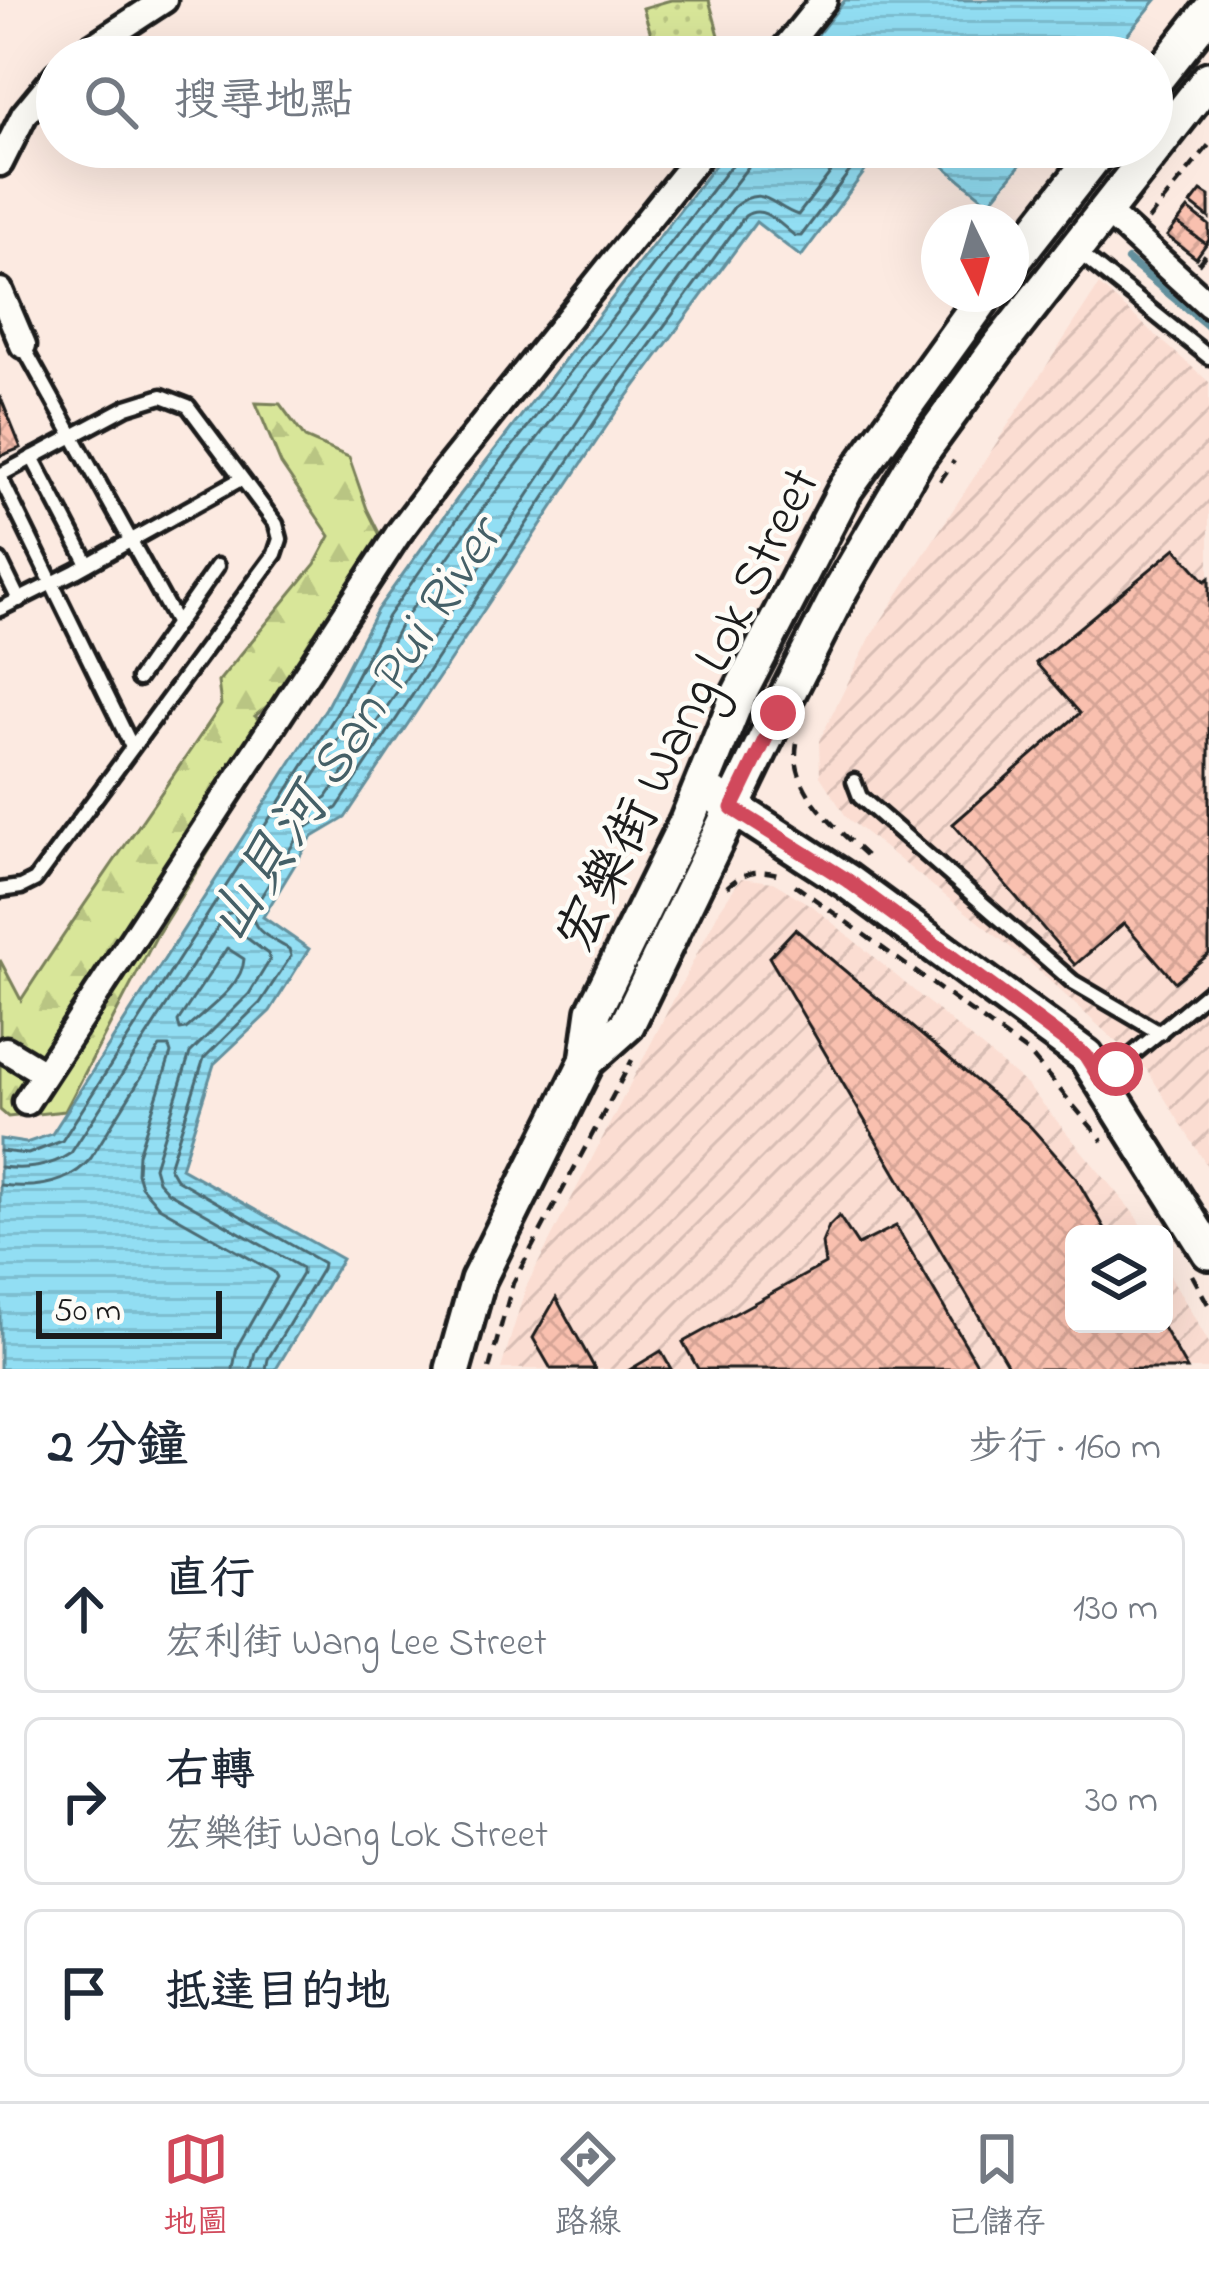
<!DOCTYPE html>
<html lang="zh-TW">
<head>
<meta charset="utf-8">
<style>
	body { margin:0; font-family:"Indie Flower","LXGW WenKai TC",sans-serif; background:#f2f2f3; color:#1f2937 }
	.controls { position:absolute; right:36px; bottom:36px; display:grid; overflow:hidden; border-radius:18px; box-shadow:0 12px 48px #0002 }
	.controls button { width:108px; height:108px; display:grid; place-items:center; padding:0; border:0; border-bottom:3px solid #e0e1e3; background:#fff; color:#1f2937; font:60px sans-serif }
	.compass { position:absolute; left:921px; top:204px; width:108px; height:108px; border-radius:50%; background:#fff; box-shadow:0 12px 48px #0002; rotate:175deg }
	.scale { position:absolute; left:36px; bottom:30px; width:186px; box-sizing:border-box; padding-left:12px; border:6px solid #1c1c1c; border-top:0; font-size:33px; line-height:42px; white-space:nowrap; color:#1c1c1c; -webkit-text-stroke:9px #fdfcf7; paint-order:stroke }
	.stop { position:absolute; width:36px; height:36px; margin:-27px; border:9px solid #d1495b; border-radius:50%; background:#fff }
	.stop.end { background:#d1495b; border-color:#fff; box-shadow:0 3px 12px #0008 }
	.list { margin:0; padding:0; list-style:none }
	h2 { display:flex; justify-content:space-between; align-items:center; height:156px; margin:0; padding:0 48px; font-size:51px }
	h2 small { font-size:39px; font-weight:400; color:#747a83 }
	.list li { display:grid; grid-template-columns:78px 1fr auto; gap:36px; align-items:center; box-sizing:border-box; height:168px; margin:0 24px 24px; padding:0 24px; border:3px solid #e0e1e3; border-radius:18px }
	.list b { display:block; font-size:45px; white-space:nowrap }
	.list p { margin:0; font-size:39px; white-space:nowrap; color:#747a83 }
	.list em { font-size:39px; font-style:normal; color:#747a83 }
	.icon { flex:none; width:66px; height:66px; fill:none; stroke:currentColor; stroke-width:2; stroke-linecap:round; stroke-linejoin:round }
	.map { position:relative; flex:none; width:1209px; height:1369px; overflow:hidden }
	.search { position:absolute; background:#fff; box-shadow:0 12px 48px #0002; left:36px; right:36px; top:36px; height:132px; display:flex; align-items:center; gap:30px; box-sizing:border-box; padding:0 42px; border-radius:66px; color:#747a83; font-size:45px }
	.sheet { height:732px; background:#fff }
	nav { display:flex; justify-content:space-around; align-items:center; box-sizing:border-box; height:168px; border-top:3px solid #e0e1e3; background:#fff; font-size:33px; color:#747a83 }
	nav a { display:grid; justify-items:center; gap:6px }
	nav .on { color:#d1495b }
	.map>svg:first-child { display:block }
	.industrial { fill:url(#industrial-furrows) }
	.forest { fill:url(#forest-firs); stroke:#7a815a; stroke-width:3 }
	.park { fill:url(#park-dots); stroke:#7a815a; stroke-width:3 }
	.water { fill:url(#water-rules); stroke:#63909d; stroke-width:3 }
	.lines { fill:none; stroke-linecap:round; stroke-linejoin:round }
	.shore { stroke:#4b6a72; stroke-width:3 }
	.stream { stroke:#63909d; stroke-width:8 }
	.building { fill:url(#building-cross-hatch); stroke:#1c1c1c; stroke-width:3 }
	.lane-casing { stroke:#1c1c1c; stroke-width:21 }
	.street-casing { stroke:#1c1c1c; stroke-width:33 }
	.secondary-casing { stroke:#1c1c1c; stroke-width:42 }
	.path { stroke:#1c1c1c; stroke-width:4.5; stroke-dasharray:12 9; stroke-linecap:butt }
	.lane { stroke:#fdfcf7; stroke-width:12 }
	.street { stroke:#fdfcf7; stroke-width:24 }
	.secondary { stroke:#fdfcf7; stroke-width:33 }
	.route { stroke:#d1495b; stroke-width:15 }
	.labels { text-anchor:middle; stroke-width:9; stroke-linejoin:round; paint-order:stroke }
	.street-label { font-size:54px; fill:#1c1c1c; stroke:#fdfcf7 }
	.water-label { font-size:57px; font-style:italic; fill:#456067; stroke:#fdfcf7 }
</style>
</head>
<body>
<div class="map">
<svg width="1209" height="1369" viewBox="0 0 1209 1369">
	<defs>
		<pattern id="industrial-furrows" width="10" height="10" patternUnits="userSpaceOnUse" patternTransform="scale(3)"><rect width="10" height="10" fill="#fbddd2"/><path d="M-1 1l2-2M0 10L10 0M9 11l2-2" fill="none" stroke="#d7bdb4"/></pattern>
		<pattern id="forest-firs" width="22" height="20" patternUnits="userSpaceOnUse" patternTransform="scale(3)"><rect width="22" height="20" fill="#d8e699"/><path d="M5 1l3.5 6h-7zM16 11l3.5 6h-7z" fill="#b9c583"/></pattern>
		<pattern id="park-dots" width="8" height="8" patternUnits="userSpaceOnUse" patternTransform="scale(3)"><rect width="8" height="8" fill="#d8e699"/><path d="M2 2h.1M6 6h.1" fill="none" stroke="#b9c583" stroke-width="1.8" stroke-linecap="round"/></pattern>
		<pattern id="water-rules" width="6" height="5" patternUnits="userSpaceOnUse" patternTransform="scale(3)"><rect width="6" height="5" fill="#92def3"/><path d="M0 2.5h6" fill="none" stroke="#7dbed0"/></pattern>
		<pattern id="building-cross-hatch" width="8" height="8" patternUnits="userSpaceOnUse" patternTransform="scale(3)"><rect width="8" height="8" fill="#f9c0af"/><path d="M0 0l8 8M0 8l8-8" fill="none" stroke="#d5a496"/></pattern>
	</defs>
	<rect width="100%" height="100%" fill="#fceae1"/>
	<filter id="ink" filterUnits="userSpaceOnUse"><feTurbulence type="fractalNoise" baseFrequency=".00833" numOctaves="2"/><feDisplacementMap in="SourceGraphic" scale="24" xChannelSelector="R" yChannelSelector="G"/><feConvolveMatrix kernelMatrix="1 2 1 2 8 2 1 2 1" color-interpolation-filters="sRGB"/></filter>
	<g filter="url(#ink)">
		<g class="industrial">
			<path d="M1099,285L1209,382V1169L1147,1070L1029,962L847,818L820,776L819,741L871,636Z"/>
			<path d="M741,878L773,882L815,908L1027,1085L1135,1215L1146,1234H1074V1324H1164V1265L1209,1343V1369H501L526,1287L719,911Z"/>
		</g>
		<path class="forest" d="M256,403L280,404L305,438L349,457L367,509L395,565L343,639L296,712L272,702L255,716L279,738L157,935L65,1111L8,1117L0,1110V960L21,1000C85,900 155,804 221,705L218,682L315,564L330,536L281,464Z"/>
		<path class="park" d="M671,0H709L722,46L684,57H658L643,8Z"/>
		<g class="water">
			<path d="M845,0H1156L1109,57H800Z"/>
			<path d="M729,147H883L801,257L756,222L616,412L345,818L311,838L263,917L309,949L270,1011L214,1064L181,1168L342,1259L276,1369H0V1139L26,1143L52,1134L326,708L377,610L460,495Z"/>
			<path d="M920,147H1035L989,203Z"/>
		</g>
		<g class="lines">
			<g class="shore">
				<path d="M753,147L748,167L481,511L401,624L349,722L298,801L300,809L306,810L327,797L594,396L734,207C763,182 772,207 798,215L850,147"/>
				<path d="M227,948L244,959C243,986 205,1011 186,1029L180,1030L178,1021Z"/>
				<path d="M0,1151L28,1154L62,1141L336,715L388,616L469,502L736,159L738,147"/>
				<path d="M0,1167C26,1170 49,1168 71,1153L226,914L234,912L243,935L268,954L270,960L249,994L190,1053L154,1167L158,1181L168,1192L302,1268V1274L255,1352L251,1369"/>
				<path d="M0,1185C33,1189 69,1185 91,1158L160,1047H169L171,1053L138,1154L137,1173L141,1186L159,1207L274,1272L277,1277L237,1347L233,1369"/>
				<path d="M266,1369L268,1359L322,1269L323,1263L176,1179L169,1167L204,1058L260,1003L291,956L289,949C273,939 249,931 253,910L301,831L337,808L606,405L745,216C764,203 780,225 795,236H801L868,147"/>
			</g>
			<path class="stream" d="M1128,260L1209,327"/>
		</g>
		<g class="building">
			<path d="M1201,191L1209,196V218L1191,204Z"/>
			<path d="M1188,209L1209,225V240L1206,244L1177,223Z"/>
			<path d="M1177,223L1206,244L1196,258L1167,236Z"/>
			<path d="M0,396L21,448L0,456Z"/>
			<path d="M1176,548L1205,581L1209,578V954L1175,982L1124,923L1075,965L953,824L1080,713L1036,663Z"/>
			<path d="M795,929L1029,1125L1076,1178L1108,1234H1074V1324H1161L1187,1369H1010L769,957Z"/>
			<path d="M839,1216L858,1245L896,1226L980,1369H698L683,1342L825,1264L822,1243L829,1226Z"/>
			<path d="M556,1298L595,1369H551L533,1338Z"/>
			<path d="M661,1351L671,1369H631Z"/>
		</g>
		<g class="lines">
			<g class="lane-casing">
				<g id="lane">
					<path d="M1077,251L1209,357"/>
					<path d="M23,346L177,624"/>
					<path d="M32,457L88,564"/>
					<path d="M0,475L127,407L162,396L188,406L276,524L280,539L275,554L35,880L21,887L0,890"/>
					<path d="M0,477L132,747"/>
					<path d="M0,561L19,600"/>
					<path d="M0,609L76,571L241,479"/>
					<path d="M138,679L217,566"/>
					<path d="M854,781L860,797L1073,982L1160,1033"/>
					<path d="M1102,1080L1209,991"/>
				</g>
			</g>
			<g class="street-casing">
				<g id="street">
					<path d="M77,57L164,0"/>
					<path d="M778,57L824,0"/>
					<path d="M0,163L24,115L57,75"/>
					<path d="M1107,212L1209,305"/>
					<path d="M0,291L23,345"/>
					<path d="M6,1050L44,1073"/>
					<path d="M26,1102L398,534L447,469L706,147"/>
				</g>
			</g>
			<g class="secondary-casing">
				<g id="secondary">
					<path d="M1152,84L1209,12"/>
					<path d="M1011,263L1102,147"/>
					<path d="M717,797L847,881L1086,1056L1209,1252"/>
					<path d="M587,1061L627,1025L778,713L841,589L918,457L997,349L1209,79"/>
					<path d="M453,1369L478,1280L587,1061L594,1011L687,821L737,698L846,488L986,294"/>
				</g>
			</g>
			<g class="path">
				<path d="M1148,220L1209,145"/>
				<path d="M1198,264L1209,250"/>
				<path d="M940,481L954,461"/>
				<path d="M797,743C788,791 839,830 870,859"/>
				<path d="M795,885L1030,1054L1103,1141"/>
				<path d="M727,887C745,871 757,868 781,875"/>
				<path d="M1192,1275L1209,1306"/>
				<path d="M489,1369L513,1283L632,1060"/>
			</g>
			<use href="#lane" class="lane"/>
			<use href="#street" class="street"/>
			<use href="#secondary" class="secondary"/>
		</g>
	</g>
	<g class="lines" filter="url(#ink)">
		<path class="route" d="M778,713L732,808L847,880L1086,1056L1101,1080L1116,1069"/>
	</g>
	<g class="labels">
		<g class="street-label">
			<text transform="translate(686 708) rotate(-64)" y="19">宏樂街 Wang Lok Street</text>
		</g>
		<g class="water-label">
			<text transform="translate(352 729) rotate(-57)" y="20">山貝河 San Pui River</text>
		</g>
	</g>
</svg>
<div class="controls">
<button><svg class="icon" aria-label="layers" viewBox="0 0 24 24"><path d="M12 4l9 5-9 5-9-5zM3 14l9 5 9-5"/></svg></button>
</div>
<svg class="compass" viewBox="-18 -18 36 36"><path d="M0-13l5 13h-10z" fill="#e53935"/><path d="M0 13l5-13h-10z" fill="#747a83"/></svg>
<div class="scale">50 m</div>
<div class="stop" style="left:1116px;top:1069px"></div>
<div class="stop end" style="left:778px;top:713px"></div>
<div class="search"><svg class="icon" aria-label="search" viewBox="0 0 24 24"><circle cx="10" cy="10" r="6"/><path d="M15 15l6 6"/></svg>搜尋地點</div>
</div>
<section class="sheet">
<h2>2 分鐘<small>步行 · 160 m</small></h2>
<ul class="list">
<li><svg class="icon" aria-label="ahead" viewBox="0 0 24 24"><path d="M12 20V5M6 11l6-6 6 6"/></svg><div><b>直行</b><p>宏利街 Wang Lee Street</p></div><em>130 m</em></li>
<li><svg class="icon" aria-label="right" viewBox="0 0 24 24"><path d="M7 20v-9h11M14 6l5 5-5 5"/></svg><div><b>右轉</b><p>宏樂街 Wang Lok Street</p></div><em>30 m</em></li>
<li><svg class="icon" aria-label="arrive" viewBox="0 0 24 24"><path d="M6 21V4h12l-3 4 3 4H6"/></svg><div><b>抵達目的地</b></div></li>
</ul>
</section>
<nav>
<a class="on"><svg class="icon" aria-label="map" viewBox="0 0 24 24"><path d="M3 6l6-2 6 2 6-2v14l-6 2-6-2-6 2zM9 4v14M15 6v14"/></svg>地圖</a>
<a><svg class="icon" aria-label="directions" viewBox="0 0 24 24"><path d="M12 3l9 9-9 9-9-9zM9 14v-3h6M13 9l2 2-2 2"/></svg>路線</a>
<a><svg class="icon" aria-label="saved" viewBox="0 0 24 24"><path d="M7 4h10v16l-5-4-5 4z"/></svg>已儲存</a>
</nav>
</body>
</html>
